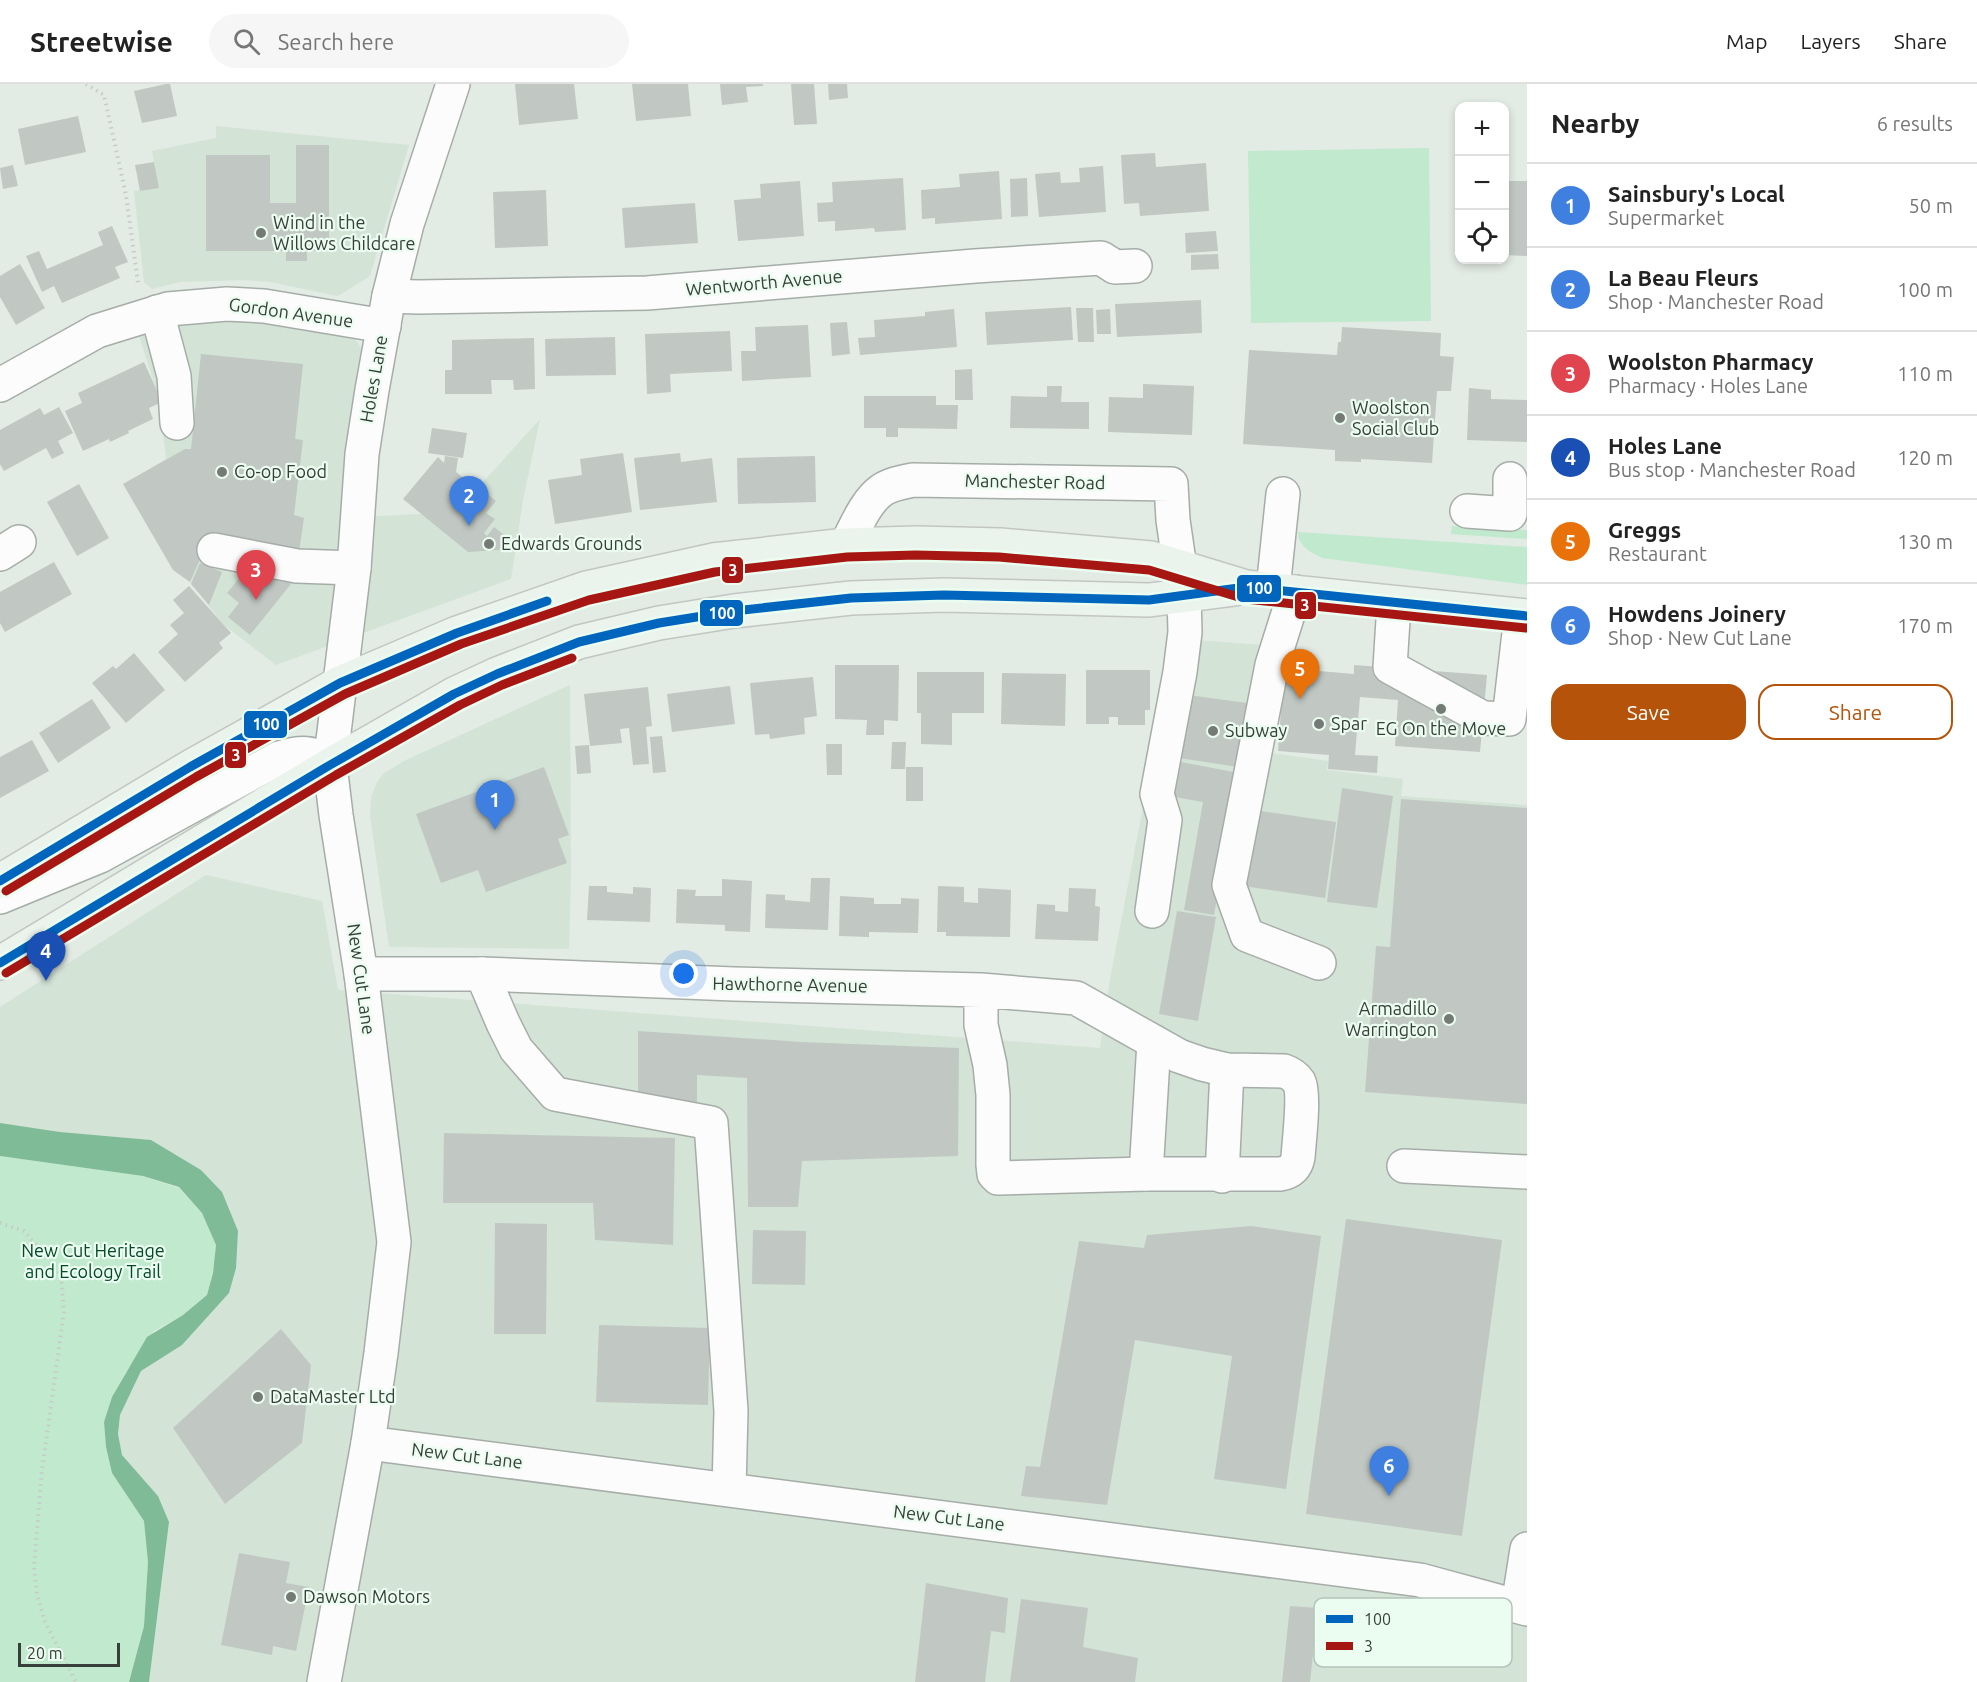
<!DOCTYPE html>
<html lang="en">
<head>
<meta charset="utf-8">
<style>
	body { margin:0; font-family:Ubuntu,sans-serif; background:#f6f6f6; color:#222 }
	.controls { position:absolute; right:18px; top:18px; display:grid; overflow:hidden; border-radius:12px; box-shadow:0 3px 9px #0003 }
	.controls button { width:54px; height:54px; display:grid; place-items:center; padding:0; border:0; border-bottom:2px solid #e0e0e0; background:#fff; color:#222; font:30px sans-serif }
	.scale { position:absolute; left:18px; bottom:15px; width:102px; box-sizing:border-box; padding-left:6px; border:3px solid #383e3a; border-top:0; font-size:16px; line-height:21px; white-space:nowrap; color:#383e3a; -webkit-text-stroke:4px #ebfdf0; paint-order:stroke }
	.you { position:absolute; left:684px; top:890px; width:21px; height:21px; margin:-15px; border:4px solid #fff; border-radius:50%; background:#1a73e8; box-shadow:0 0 0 9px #1a73e833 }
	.badge { display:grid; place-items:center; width:39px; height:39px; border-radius:50%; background:#b45309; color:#fff; font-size:20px; font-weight:700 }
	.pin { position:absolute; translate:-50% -50px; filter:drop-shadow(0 2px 3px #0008) }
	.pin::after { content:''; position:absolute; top:32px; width:21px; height:18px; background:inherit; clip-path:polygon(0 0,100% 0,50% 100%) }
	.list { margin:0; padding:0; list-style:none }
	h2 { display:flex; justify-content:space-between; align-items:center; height:78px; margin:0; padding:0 24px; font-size:26px }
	h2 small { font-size:20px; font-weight:400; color:#767676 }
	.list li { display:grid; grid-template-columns:39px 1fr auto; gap:18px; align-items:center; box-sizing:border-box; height:84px; padding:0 24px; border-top:2px solid #e0e0e0 }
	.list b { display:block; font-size:22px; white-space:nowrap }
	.list p { margin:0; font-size:20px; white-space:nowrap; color:#767676 }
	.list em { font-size:20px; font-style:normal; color:#767676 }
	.actions { display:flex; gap:12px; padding:18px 24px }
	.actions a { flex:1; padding:14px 0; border:2px solid #b45309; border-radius:18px; text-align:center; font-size:21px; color:#b45309 }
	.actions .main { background:#b45309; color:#fff }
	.icon { flex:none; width:33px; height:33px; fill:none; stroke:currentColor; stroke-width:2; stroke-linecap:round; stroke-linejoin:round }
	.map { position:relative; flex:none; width:1527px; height:1598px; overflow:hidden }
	header { display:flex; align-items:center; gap:36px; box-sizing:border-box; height:84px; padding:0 30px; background:#fff; border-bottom:2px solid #e0e0e0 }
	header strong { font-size:28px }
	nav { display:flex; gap:33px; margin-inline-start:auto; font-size:21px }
	.search { width:420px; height:54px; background:#f6f6f6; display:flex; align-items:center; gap:15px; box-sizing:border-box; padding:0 21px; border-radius:33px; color:#767676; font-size:22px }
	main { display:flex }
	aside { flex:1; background:#fff }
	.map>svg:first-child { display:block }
	.built { fill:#d3e3d6 }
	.green { fill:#c0e9cd }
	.water { fill:#7fbb96 }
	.building { fill:#c1c8c3 }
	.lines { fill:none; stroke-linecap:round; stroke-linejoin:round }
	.minor-casing { stroke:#a6ada8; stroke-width:36 }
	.major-casing { stroke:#c2c6c3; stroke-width:36 }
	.path { stroke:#c8cac8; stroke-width:4; stroke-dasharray:1.5 4.5; stroke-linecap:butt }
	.minor { stroke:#fbfcfb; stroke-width:33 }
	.major { stroke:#eaf3ec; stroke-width:33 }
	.bus-1-casing { stroke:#ebfdf0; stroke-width:14 }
	.bus-2-casing { stroke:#ebfdf0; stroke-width:14 }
	.bus-1 { stroke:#0065bd; stroke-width:9 }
	.bus-2 { stroke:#a61612; stroke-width:9 }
	.poi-dot { fill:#747b76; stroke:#ebfdf0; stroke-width:2 }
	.labels { text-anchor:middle; stroke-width:4.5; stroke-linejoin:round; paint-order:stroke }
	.poi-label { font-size:18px; fill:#383e3a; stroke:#ebfdf0; text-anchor:start }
	.street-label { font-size:18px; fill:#383e3a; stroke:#ebfdf0 }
	.park-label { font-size:18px; fill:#044827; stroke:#ebfdf0 }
	.key { fill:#ebfdf0; stroke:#b5c4b9; stroke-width:1.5 }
	.key-label { font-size:16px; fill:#383e3a }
	.line-badge { stroke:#ebfdf0; stroke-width:2 }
	.badge-label { font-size:16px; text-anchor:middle; font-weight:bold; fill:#fff }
</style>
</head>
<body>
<header>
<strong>Streetwise</strong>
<div class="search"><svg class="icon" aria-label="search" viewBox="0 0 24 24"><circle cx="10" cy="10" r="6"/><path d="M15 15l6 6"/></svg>Search here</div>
<nav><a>Map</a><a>Layers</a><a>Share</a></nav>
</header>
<main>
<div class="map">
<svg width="1527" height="1598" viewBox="0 0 1527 1598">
	<rect width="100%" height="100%" fill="#e2ebe4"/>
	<g class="built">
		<path d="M216,42L409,61L370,192L338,212L270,198L244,196L180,198L152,205L144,198L134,107L158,104L152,67L216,54Z"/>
		<path d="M258,234L354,254L360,262L363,272L342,430L381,432L421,430L456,388L477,405L540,335L523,416L511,495L276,581L224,541L190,498L173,486L124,400L166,375L159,314L138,249L191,235Z"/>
		<path d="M1170,554L1303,564L1284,580L1265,668L1328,677L1327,686L1403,695L1401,712L1527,721V1598H149L169,1438L158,1412L122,1371L118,1350L120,1331L141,1287L182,1261L229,1209L222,1108L201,1086L151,1056L60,1048L0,1039V923L206,791L322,817L338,906L1100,964L1110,895L1153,671Z"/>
		<path d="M570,601L571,792L569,865L389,863L370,732L371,713L377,698L384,689L406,676Z"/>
	</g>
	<g class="green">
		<path d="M1429,64L1431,237L1251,239L1248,67Z"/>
		<path d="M1452,442L1527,446V455L1451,450Z"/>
		<path d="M1298,448L1527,463V501L1322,474C1310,468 1298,462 1298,448Z"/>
		<path d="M0,1072L143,1092L179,1104L202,1129L216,1161L213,1189L207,1211L183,1231L154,1247L126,1288L112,1313L104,1338L106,1363L112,1389L144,1437L148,1478L144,1542L129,1598H0Z"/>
	</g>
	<path class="water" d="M0,1039L60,1048L151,1056L201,1086L222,1108L238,1147L236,1184L229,1209L182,1261L141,1287L120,1331L118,1350L122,1371L158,1412L169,1438L149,1598H129L144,1542L148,1478L144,1437L112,1389L106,1363L104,1338L112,1313L147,1253L183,1231L207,1211L213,1189L216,1161L202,1129L179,1103L143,1092L0,1072Z"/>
	<g class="building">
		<path d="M166,0H170L177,32L142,39L134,7Z"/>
		<path d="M515,0H574L578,35L519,41Z"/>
		<path d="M632,0H688L691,32L636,37Z"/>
		<path d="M720,0H763V2L746,3L748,18L722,21Z"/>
		<path d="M791,0H814L817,40L794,41Z"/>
		<path d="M828,0H847L848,14L829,16Z"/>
		<path d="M78,32L86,68L25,81L18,45Z"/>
		<path d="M296,61H329V167H307V177H286V167H206V71H270V119H296Z"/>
		<path d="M1155,69L1156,83L1206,79L1209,127L1140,132L1139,119L1124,120L1121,71Z"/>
		<path d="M154,78L159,104L140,107L135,81Z"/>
		<path d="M13,81L18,102L3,105L0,84Z"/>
		<path d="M1103,82L1106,128L1039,133L1035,90L1060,88L1061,99L1080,98L1079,84Z"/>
		<path d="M999,87L1002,135L935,140V134L922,135L921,106L960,103L959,90Z"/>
		<path d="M903,94L906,146L875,148L874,144L835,147V137L818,138L817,119L833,118L832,98Z"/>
		<path d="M1027,94L1028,132L1011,133L1010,95Z"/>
		<path d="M800,97L804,152L738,157L734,116L761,114L760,100Z"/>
		<path d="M1504,97H1527V172L1504,171Z"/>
		<path d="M546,106L548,162L495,164L493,108Z"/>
		<path d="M695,119L698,159L625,164L622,124Z"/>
		<path d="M112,142L128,178L115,183L120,194L62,219L54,202L42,208L26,172L39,167L47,185L103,161L98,148Z"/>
		<path d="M1216,147L1218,167L1186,169L1185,149Z"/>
		<path d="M1218,170L1219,185L1191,186V171Z"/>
		<path d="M20,180L45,224L16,241L0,213V192Z"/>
		<path d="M1201,216L1202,249L1117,253L1115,220Z"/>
		<path d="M1071,223L1073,256L987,261L985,228Z"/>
		<path d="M1076,224H1093L1094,258H1078Z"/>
		<path d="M954,225L957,263L860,271L858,254L875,253L874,236L925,232V228Z"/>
		<path d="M1110,225L1111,250H1097L1096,226Z"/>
		<path d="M847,238L850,270L832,272L830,239Z"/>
		<path d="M808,241L811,293L742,297L741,267H756L755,243Z"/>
		<path d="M1342,243L1441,249L1440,272L1454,273L1451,307H1437L1432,379L1361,375V378L1335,377V366L1243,360L1249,266L1337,271L1338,258H1341Z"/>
		<path d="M730,247L732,287L670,290L671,308L647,310L645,250Z"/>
		<path d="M615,253L616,291L546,292L545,255Z"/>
		<path d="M534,254L535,305L514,306L513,296H491L492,310H445V286H452V256Z"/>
		<path d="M201,270L303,280L295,355L303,356L294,431L304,434L295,495L250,551L228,533L239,519L227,509L249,482L264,493L271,485L273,465L211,450L190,498L173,486L123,400L185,365H191Z"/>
		<path d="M144,278L162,318L149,324L153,335L128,347L129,349L110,358L109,355L83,367L65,327L82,319L78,309Z"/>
		<path d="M972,285L973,316H955V286Z"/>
		<path d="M1143,300L1194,302L1192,351L1108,348L1109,313L1143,314Z"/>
		<path d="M1047,302H1062L1061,318H1089V345L1010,344L1011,312L1047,313Z"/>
		<path d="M1469,304L1491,306V315L1527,316V358L1467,356Z"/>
		<path d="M864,312H936V321H958L957,345L898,344V353H886V344H864Z"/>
		<path d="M59,323L73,349L58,357L64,369L52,375L46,364L4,387L0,380V346L40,324L44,331Z"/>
		<path d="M432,344L467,349L463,374L428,369Z"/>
		<path d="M623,369L632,428L555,440L548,396L582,391L580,375Z"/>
		<path d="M680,369L681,378L712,374L717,418L640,426L634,374Z"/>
		<path d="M445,372L458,374L456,388L477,405L479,403L496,417L486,429L495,435L484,449L487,452L494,443L508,454L499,466L468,468L403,415L438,373L444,379Z"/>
		<path d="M815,372L816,418L738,420L737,374Z"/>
		<path d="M79,400L109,454L77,472L47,418Z"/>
		<path d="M54,478L72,510L5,548L0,539V508Z"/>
		<path d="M200,479L222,488L209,521L191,500Z"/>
		<path d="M189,502L231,549L219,559L223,564L185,598L158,568L178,550L170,541L184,529L173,516Z"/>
		<path d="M134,569L165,606L126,639L92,599L113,582L116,585Z"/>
		<path d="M835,581H899L898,637L884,636V651H866L867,636L835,635Z"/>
		<path d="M1354,581L1487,591L1480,668L1395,662L1398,616L1360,613L1355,671L1378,672L1377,689L1328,685L1329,671L1278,667L1284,584L1354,590Z"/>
		<path d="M1086,586H1150V626H1145V641H1118V633H1109V640H1086Z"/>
		<path d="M917,588H984V629H952V661L921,660V629H917Z"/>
		<path d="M1002,589L1066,590L1065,642L1001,640Z"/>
		<path d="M813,593L817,632L804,634L805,650L770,655L769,650L755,651L750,599Z"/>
		<path d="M730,602L735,640L672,648L667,610Z"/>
		<path d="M648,603L652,642L646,643L649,680L633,681L629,644L620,645L622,659L590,662L584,610Z"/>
		<path d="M1188,611L1247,619L1238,683L1179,674Z"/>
		<path d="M92,615L111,644L58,679L39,649Z"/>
		<path d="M662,652L666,688L653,689L650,653Z"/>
		<path d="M32,656L49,687L0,714V673Z"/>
		<path d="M892,658H906L905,685H891Z"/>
		<path d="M826,660H842V691H827Z"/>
		<path d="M589,661L591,689L577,690L575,662Z"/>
		<path d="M1176,677L1239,689L1214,831L1184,826L1203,718L1169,712Z"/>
		<path d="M544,683L569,751L558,755L567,779L486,808L478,786L441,799L416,730Z"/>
		<rect x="906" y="683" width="17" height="34"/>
		<path d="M1342,704L1393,712L1377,824L1327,818Z"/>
		<path d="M1401,715L1527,724V1020L1365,1008L1376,862L1390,863Z"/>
		<path d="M1254,726L1336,738L1325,814L1243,802Z"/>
		<path d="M811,794H830L828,846L765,844L766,810L785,811V816L810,818Z"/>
		<path d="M722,795L752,797L750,848L725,847V841L676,839L677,805L696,806L695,812H722Z"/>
		<path d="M589,802H607V808L633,810V803L651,804L650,838L587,836Z"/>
		<path d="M938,802L964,803V818L978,819V804L1011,806L1010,853L946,852V848H937Z"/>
		<path d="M1069,804L1096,805L1095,822L1100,823L1098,857L1035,855L1037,820L1055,821V827L1068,828Z"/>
		<path d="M840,812L874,814V820H901V814L919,815L918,849L869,848V853L839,852Z"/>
		<path d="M1177,827L1216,833L1198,937L1159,930Z"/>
		<path d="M638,947L801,958L959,964L958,1072L802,1077L798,1123H748L747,994L697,991V1019L638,1020Z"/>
		<path d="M444,1049L675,1054L673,1161L595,1156L593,1119H443Z"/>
		<path d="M1346,1135L1502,1156L1462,1452L1306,1430Z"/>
		<path d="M495,1139L547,1140L546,1250H494Z"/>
		<path d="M1251,1142L1321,1152L1286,1405L1214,1395L1232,1272L1135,1256L1107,1421L1021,1412L1026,1382L1040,1383L1079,1157L1144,1164L1147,1151Z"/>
		<path d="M753,1146L806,1147L805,1201L752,1200Z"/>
		<path d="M599,1241L710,1244L708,1321L596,1318Z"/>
		<path d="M281,1245L311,1281L302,1359L225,1420L173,1344Z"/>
		<path d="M239,1469L290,1478L286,1499L309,1503L296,1567L273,1562L272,1571L221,1561Z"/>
		<path d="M926,1499L1008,1514L1005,1549L991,1547L985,1598H915Z"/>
		<path d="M1021,1515L1088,1524L1083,1563L1138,1574L1135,1598H1010Z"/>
		<path d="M1290,1522L1318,1524L1310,1598H1282Z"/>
	</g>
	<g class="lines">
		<g class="minor-casing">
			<g id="minor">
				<path d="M389,212L418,213L647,209L975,182L1101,174L1115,183L1135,182"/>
				<path d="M157,228L174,292L177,339"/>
				<path d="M0,301L97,247L168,225L227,220L264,222L384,242"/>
				<path d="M1467,427L1510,430V395"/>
				<path d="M846,461C856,443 865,418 882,406C891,400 903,398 913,396L1171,400L1173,436L1184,512L1185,548L1180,588L1157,710L1165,736L1152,827"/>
				<path d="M214,466L297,482L354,484"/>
				<path d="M0,470L19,458"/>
				<path d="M1273,505L1283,410"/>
				<path d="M1295,508L1272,581L1229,801L1247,851L1319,879"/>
				<path d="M1394,520L1390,583L1483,634L1509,635L1521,532"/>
				<path d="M0,813L100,772L279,674C299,668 315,666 330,681"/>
				<path d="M361,890H482L734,900L981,906L1076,914L1179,972L1202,980L1227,986L1284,987C1290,989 1295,992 1299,998C1305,1010 1299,1058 1298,1073C1296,1084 1291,1088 1280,1090H1146L998,1094L994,1090L993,1081V1011L990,981L981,941V906"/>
				<path d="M482,890L503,939L516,965L555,1010L711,1039L731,1327L729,1405"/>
				<path d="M1404,1082L1527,1088"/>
				<path d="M1146,1090L1154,958"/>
				<path d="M1222,1092L1227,986"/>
				<path d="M368,1359L1420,1496L1527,1525"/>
				<path d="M1518,1522L1527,1465"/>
				<path d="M324,1598L368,1359L381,1269L394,1158L361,890L336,731L330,681L354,484L362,370L372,306L389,212L407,140L453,0"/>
			</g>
		</g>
		<g class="major-casing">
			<g id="major">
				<path d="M0,797L190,683L340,599L457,549L586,504L713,476L846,461L916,459L1000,461L1151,474L1246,503L1527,532"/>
				<path d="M0,879L330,681L454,610L497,590L579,558L659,539L734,527L851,514L944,511L1149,516L1235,505"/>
			</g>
		</g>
		<g class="path">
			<path d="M86,0L104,11L126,111L138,199"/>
			<path d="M0,1139L24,1147L61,1190L64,1228L42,1386L34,1483L37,1510L45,1538L76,1598"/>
		</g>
		<use href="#minor" class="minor"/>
		<use href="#major" class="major"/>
		<g class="bus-1-casing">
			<g id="bus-1">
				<path d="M0,797L190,683L340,599L457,549L547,517"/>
				<path d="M0,879L330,681L454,610L497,590L579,558L659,539L734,527L851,514L944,511L1149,516L1246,503L1527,532"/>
			</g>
		</g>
		<g class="bus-2-casing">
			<g id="bus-2">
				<path d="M6,807L196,693L345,610L461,560L589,516L715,488L847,473L916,471L999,473L1149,486L1245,515L1526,544"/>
				<path d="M6,889L336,691L460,621L502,601L572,574"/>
			</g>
		</g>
		<use href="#bus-1" class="bus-1"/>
		<use href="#bus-2" class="bus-2"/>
	</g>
	<g class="poi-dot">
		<circle cx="261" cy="149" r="6"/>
		<circle cx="1340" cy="334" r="6"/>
		<circle cx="222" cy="388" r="6"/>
		<circle cx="489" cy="460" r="6"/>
		<circle cx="1441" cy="625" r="6"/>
		<circle cx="1319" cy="640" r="6"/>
		<circle cx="1213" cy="647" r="6"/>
		<circle cx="1449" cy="935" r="6"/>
		<circle cx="258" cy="1313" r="6"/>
		<circle cx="291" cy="1513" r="6"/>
	</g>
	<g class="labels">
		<g class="poi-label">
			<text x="273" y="145">Wind in the<tspan x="273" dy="21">Willows Childcare</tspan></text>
			<text x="1352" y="330">Woolston<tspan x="1352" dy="21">Social Club</tspan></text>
			<text x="234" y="394">Co-op Food</text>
			<text x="501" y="466">Edwards Grounds</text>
			<text x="1331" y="646">Spar</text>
			<text x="1441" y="651" text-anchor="middle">EG On the Move</text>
			<text x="1225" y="653">Subway</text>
			<text x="1437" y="931" text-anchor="end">Armadillo<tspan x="1437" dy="21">Warrington</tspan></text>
			<text x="270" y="1319">DataMaster Ltd</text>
			<text x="303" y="1519">Dawson Motors</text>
		</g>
		<g class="street-label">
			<text transform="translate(764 199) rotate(-5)" y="6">Wentworth Avenue</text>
			<text transform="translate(291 229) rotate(8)" y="6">Gordon Avenue</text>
			<text transform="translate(374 295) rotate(-80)" y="6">Holes Lane</text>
			<text transform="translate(1035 398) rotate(1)" y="6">Manchester Road</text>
			<text transform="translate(361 895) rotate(82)" y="6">New Cut Lane</text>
			<text transform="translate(790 901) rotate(1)" y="6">Hawthorne Avenue</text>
			<text transform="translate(467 1372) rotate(7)" y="6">New Cut Lane</text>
			<text transform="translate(949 1434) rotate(7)" y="6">New Cut Lane</text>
		</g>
		<g class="park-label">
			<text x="93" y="1173">New Cut Heritage<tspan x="93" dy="21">and Ecology Trail</tspan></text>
		</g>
	</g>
	<rect x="1314" y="1514" width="198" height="69" rx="9" class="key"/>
	<rect x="1326" y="1531" width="27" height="8" fill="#0065bd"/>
	<rect x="1326" y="1558" width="27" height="8" fill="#a61612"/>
	<g class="key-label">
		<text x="1364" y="1541">100</text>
		<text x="1364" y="1568">3</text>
	</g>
	<g class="line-badge">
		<rect x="721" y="472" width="23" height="28" rx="6" fill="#a61612"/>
		<rect x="1236" y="490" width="46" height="29" rx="6" fill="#0065bd"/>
		<rect x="1294" y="507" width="23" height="29" rx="6" fill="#a61612"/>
		<rect x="699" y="515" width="45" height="28" rx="6" fill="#0065bd"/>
		<rect x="243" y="626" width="45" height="29" rx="6" fill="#0065bd"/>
		<rect x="224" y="657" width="23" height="28" rx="6" fill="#a61612"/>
	</g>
	<g class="badge-label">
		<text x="733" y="492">3</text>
		<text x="1259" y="510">100</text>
		<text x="1305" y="527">3</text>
		<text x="722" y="535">100</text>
		<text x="266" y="646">100</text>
		<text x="236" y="677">3</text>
	</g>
</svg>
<div class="controls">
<button>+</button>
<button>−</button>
<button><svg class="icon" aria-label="locate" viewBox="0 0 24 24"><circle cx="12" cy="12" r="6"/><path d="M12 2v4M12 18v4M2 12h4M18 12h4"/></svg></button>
</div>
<div class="scale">20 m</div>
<div class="you"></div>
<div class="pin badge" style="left:495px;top:746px;background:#3f7fe0">1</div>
<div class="pin badge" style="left:469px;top:442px;background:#3f7fe0">2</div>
<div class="pin badge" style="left:256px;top:516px;background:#e0444e">3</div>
<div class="pin badge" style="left:46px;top:897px;background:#1a4fb4">4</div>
<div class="pin badge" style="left:1300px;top:615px;background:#e8710a">5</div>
<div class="pin badge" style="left:1389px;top:1412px;background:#3f7fe0">6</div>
</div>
<aside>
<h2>Nearby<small>6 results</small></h2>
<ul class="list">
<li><span class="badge" style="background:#3f7fe0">1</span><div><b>Sainsbury's Local</b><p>Supermarket</p></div><em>50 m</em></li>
<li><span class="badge" style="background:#3f7fe0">2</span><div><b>La Beau Fleurs</b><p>Shop · Manchester Road</p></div><em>100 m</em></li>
<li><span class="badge" style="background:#e0444e">3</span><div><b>Woolston Pharmacy</b><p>Pharmacy · Holes Lane</p></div><em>110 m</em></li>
<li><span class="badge" style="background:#1a4fb4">4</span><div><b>Holes Lane</b><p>Bus stop · Manchester Road</p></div><em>120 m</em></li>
<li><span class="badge" style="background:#e8710a">5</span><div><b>Greggs</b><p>Restaurant</p></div><em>130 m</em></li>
<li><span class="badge" style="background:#3f7fe0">6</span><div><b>Howdens Joinery</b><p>Shop · New Cut Lane</p></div><em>170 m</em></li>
</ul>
<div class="actions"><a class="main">Save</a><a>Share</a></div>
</aside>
</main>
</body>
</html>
